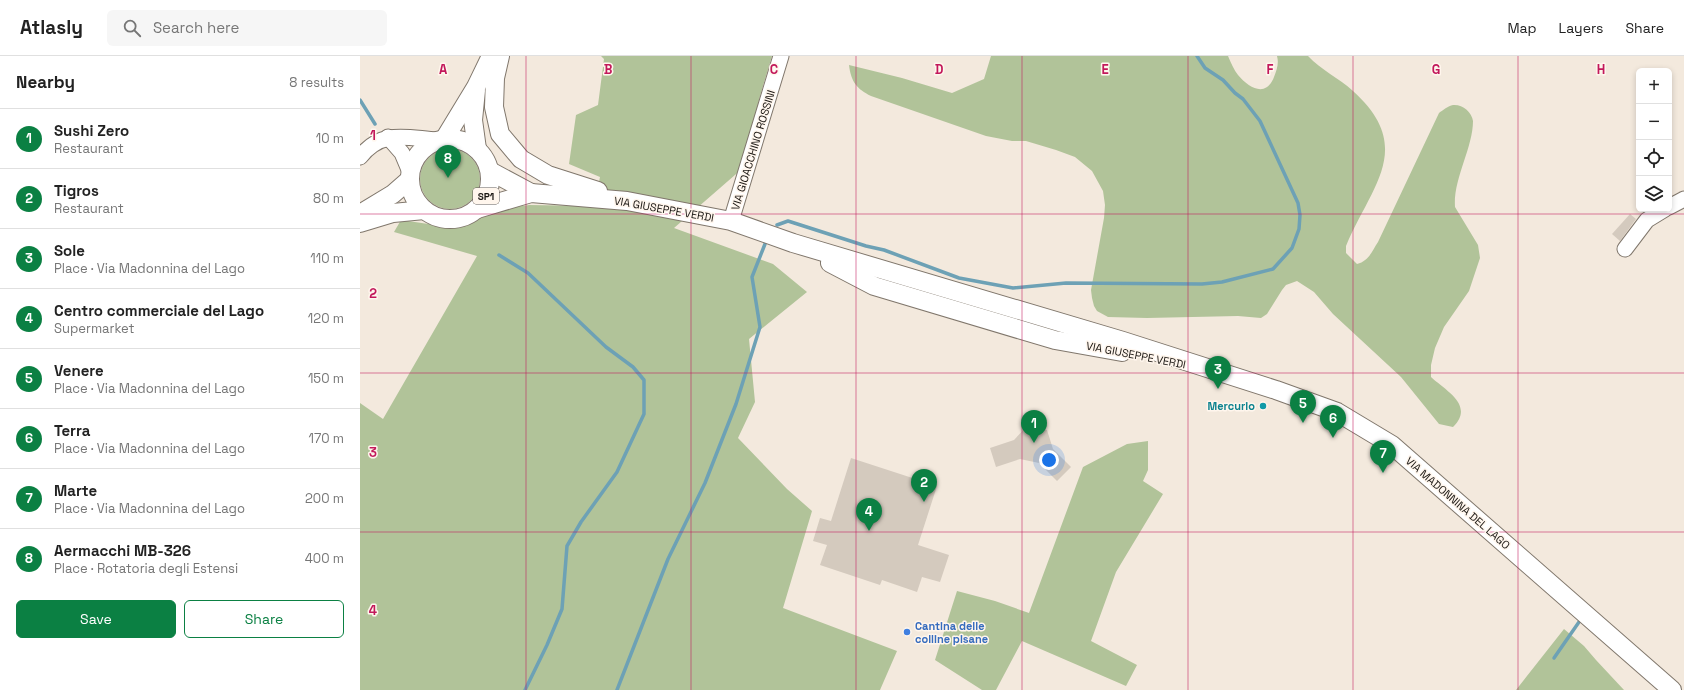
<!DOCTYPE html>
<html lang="en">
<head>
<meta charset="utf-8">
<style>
	body { margin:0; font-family:"Space Grotesk",sans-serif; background:#f6f6f6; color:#222 }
	.controls { position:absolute; right:12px; top:12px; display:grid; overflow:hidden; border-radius:6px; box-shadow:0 2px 6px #0003 }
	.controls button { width:36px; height:36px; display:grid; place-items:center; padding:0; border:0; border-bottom:1px solid #e0e0e0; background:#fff; color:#222; font:20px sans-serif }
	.you { position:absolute; left:689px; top:404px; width:14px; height:14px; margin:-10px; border:3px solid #fff; border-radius:50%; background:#1a73e8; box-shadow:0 0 0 6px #1a73e833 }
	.badge { display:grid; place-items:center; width:26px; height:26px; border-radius:50%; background:#0b8043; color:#fff; font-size:13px; font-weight:700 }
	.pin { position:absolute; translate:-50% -33px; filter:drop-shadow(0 1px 2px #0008) }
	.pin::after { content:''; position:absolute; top:21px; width:14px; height:12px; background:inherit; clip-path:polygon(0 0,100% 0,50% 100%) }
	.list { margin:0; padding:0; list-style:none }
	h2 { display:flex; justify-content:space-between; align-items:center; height:52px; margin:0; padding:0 16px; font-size:17px }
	h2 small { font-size:13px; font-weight:400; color:#767676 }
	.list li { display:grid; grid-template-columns:26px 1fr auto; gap:12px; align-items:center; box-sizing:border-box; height:60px; padding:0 16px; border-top:1px solid #e0e0e0 }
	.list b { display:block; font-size:15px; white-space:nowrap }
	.list p { margin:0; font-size:13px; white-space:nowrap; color:#767676 }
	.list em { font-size:13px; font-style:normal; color:#767676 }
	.actions { display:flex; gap:8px; padding:12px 16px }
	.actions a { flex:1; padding:9px 0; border:1px solid #0b8043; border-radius:6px; text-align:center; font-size:14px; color:#0b8043 }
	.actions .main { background:#0b8043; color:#fff }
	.icon { flex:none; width:22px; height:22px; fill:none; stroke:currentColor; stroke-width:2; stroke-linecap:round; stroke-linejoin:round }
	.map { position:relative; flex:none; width:1324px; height:634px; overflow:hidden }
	header { display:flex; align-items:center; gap:24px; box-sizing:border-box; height:56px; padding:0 20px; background:#fff; border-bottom:1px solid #e0e0e0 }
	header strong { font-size:19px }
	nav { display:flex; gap:22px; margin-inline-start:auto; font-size:14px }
	.search { width:280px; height:36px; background:#f6f6f6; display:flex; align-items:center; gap:10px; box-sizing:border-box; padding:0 14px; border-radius:6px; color:#767676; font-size:15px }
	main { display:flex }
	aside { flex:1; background:#fff }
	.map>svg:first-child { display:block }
	.green { fill:#b1c399 }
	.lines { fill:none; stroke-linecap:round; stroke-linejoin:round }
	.stream { stroke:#6da1b5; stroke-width:3.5 }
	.building { fill:#d4cabe }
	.minor-casing { stroke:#80776c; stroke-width:17 }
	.major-casing { stroke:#80776c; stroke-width:20 }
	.minor { stroke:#fff; stroke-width:15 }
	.major { stroke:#fff; stroke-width:18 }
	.grid { fill:none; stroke:#c2185b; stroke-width:1; stroke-opacity:0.55 }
	.culture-dot { fill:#0f9aa8; stroke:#fff6ed; stroke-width:1.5 }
	.shop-dot { fill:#3f7fe0; stroke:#fff6ed; stroke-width:1.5 }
	.labels { text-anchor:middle; stroke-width:3; stroke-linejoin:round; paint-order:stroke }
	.shield { fill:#fff6ed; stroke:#5f5954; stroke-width:1 }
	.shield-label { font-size:10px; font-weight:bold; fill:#1a1612 }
	.street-label { font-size:11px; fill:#1a1612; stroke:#fff6ed }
	.culture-label { font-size:11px; font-weight:bold; fill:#0d838f; stroke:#fff6ed; text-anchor:end }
	.shop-label { font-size:11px; font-weight:bold; fill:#366cbe; stroke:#fff6ed; text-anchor:start }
	.grid-label { font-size:13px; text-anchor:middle; font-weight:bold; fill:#c2185b; stroke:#fff6ed; stroke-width:3; stroke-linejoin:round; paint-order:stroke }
</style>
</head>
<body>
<header>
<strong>Atlasly</strong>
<div class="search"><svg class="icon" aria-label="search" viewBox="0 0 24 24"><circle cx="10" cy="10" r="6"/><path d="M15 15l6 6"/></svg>Search here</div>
<nav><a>Map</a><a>Layers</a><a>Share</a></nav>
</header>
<main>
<aside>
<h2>Nearby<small>8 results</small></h2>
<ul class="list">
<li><span class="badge">1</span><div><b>Sushi Zero</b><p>Restaurant</p></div><em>10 m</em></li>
<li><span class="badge">2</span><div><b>Tigros</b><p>Restaurant</p></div><em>80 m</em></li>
<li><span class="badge">3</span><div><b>Sole</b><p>Place · Via Madonnina del Lago</p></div><em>110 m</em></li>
<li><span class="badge">4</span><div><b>Centro commerciale del Lago</b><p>Supermarket</p></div><em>120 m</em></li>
<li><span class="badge">5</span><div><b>Venere</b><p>Place · Via Madonnina del Lago</p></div><em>150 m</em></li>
<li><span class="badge">6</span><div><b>Terra</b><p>Place · Via Madonnina del Lago</p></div><em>170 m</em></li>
<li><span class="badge">7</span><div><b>Marte</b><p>Place · Via Madonnina del Lago</p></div><em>200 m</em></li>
<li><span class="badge">8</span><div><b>Aermacchi MB-326</b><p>Place · Rotatoria degli Estensi</p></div><em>400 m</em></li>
</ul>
<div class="actions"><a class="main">Save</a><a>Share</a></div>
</aside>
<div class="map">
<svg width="1324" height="634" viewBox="0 0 1324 634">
	<rect width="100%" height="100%" fill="#f3e9dd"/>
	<g class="green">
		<path d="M241,0H412L400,40L383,112L314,172L413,208L447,236L389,283L395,346L378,382L427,433L452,455L423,552L537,595L520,634H0V347L23,363L117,200L34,176L41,164L89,171L106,166L127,155L169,149L234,150L240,121L209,108L216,59L238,49L244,3Z"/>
		<path d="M631,0H868C871,7 874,14 878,19C889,32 906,42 914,21C917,14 919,7 917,0H948C961,14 979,22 993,35C1056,92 1011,130 986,190V197L997,208C1009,205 1012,195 1018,186L1079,57C1083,54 1088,50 1093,49C1102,48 1112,56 1113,65C1113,92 1093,123 1095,151L1118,189L1120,202L1109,235L1084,271L1075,292L1071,309V321C1086,335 1115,349 1093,371L1079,368L1041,321L973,258L954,236L937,225L926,229L922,234L907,258L901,262L878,260L787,262L748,261L737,255L734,250L732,242L731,234L744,162L745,149L743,135L732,115L715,101L696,94L666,85H652L626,80L511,40C497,33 491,26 489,9L542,22L592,37L624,23Z"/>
		<circle cx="90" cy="123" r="30"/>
		<path d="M788,385V414L783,425L803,438L756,516L731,585L777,609L766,630L662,585L636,634H622L575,604L597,535L635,545L669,557L723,411L767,388Z"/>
		<path d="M1204,573L1224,590L1236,604L1264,634H1156Z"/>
	</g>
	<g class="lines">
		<g class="stream">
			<path d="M0,44L15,68"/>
			<path d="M417,169L428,165L506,190L524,194L599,222L653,232L706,227L842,228L862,226L913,213L932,192L939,173L940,159L938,147L900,65L883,43L875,37L863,24L845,12L837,0"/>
			<path d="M139,199L168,217L246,291L273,311L284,324V358L257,416L221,466L207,490L202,553L187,589L165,634"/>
			<path d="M1194,602L1219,566"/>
			<path d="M257,634L308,503L345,427L376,348L400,271L392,221L405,188"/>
		</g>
	</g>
	<g class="building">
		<path d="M1270,158L1276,163L1260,185L1252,178Z"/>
		<path d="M668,369L687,374L693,393L711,411L697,425L679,407L660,403L636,411L630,392L654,384Z"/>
		<path d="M491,402L577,430L558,489L589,499L580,526L562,521L557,536L522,524L520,529L460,509L467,489L453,485L460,462L471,465Z"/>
	</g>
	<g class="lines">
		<g class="minor-casing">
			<g id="minor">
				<path d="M28,81L42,97L50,116"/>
				<path d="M0,101C22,73 46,82 77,84"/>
				<path d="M1309,151L1324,143"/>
				<path d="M371,165L421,0"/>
				<path d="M1265,193L1287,164L1305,153"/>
			</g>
		</g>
		<g class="major-casing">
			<g id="major">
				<path d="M140,0L135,22L134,51L140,78L161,103L188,119L238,135"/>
				<path d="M116,34L113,64L117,93"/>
				<path d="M85,82L116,31L131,0"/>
				<circle cx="90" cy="123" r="40"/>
				<path d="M130,115L171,137"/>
				<path d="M117,153L171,137L267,145L371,165L433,187L763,285L916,334L977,356L1032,389L1312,634"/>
				<path d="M0,158L33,138L49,124"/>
				<path d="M0,167L33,157L64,154"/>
				<path d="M470,207L514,230L695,284L762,296"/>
			</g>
		</g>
		<use href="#minor" class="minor"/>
		<use href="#major" class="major"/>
	</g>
	<path class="grid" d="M166,0V634M331,0V634M496,0V634M662,0V634M828,0V634M993,0V634M1158,0V634M0,158H1324M0,317H1324M0,476H1324"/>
	<circle class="culture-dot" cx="903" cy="350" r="4"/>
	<circle class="shop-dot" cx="547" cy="576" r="4"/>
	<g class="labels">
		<rect class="shield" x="113" y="132" width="26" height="16" rx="3"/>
		<g class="shield-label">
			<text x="126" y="144">SP1</text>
		</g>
		<g class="street-label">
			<text transform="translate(393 94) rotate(-73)" y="4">VIA GIOACCHINO ROSSINI</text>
			<text transform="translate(304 153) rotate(10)" y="4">VIA GIUSEPPE VERDI</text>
			<text transform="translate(776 299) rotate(11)" y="4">VIA GIUSEPPE VERDI</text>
			<text transform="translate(1098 447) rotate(41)" y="4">VIA MADONNINA DEL LAGO</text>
		</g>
		<g class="culture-label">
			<text x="895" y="354">Mercurio</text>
		</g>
		<g class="shop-label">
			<text x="555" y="574">Cantina delle<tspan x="555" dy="13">colline pisane</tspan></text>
		</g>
	</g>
	<g class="grid-label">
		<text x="83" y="18">A</text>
		<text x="248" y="18">B</text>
		<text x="414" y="18">C</text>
		<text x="579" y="18">D</text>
		<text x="745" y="18">E</text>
		<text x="910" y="18">F</text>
		<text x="1076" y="18">G</text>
		<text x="1241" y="18">H</text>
		<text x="13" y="84">1</text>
		<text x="13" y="242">2</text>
		<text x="13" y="401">3</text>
		<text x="13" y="559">4</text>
	</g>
</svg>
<div class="controls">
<button>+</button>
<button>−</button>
<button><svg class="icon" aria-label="locate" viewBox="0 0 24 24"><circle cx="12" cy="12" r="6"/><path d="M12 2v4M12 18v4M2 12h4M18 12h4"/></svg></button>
<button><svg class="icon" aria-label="layers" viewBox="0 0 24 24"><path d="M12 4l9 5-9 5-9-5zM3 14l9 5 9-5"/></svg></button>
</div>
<div class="you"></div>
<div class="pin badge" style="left:674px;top:387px">1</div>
<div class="pin badge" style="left:564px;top:446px">2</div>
<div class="pin badge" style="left:858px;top:333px">3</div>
<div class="pin badge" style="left:509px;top:475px">4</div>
<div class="pin badge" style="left:943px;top:367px">5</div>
<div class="pin badge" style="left:973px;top:382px">6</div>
<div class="pin badge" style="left:1023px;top:417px">7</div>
<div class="pin badge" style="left:88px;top:122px">8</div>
</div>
</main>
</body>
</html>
